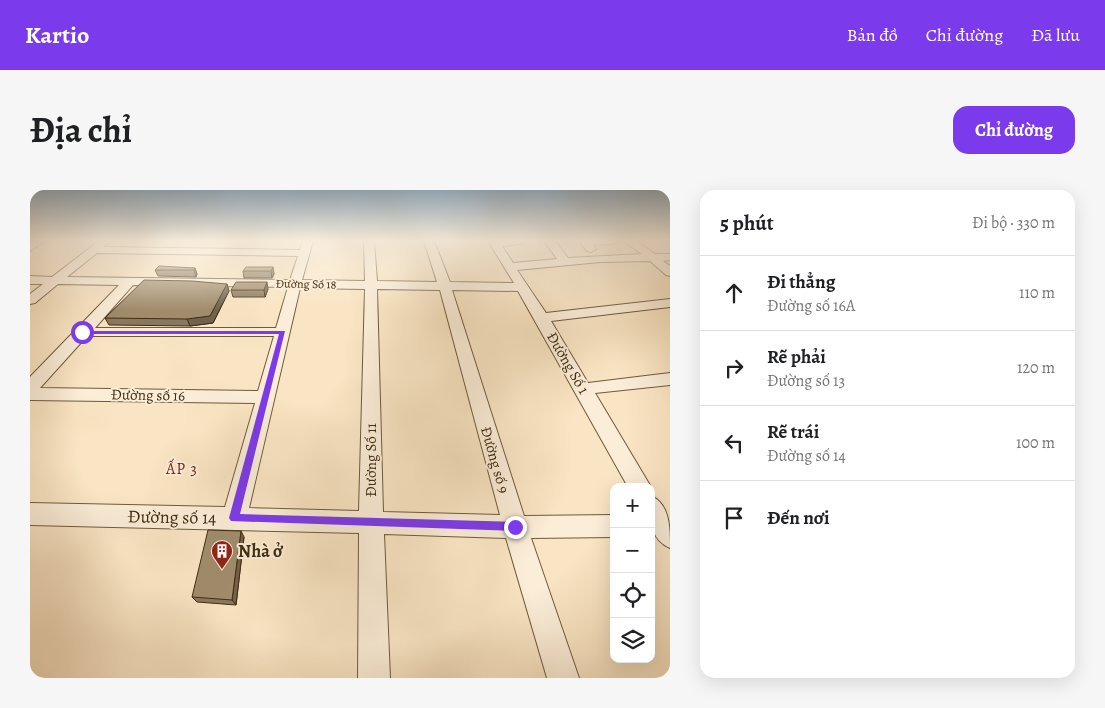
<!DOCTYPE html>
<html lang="vi">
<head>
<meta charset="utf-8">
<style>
	body { margin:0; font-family:Alegreya,serif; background:#f6f6f6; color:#202124 }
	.controls { position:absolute; right:15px; bottom:15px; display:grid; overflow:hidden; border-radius:10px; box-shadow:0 5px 20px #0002 }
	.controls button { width:45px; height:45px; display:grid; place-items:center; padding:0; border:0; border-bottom:1px solid #e0e0e0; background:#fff; color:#202124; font:25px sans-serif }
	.stop { position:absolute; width:15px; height:15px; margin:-11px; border:4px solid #7c3aed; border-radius:50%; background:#fff }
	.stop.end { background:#7c3aed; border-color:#fff; box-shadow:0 1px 5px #0008 }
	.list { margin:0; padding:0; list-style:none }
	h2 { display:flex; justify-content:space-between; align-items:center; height:65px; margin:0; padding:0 20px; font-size:21px }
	h2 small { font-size:16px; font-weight:400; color:#757577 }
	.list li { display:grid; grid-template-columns:32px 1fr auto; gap:15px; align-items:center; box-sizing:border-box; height:75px; padding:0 20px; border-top:1px solid #e0e0e0 }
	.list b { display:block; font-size:19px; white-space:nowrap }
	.list p { margin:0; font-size:16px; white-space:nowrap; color:#757577 }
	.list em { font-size:16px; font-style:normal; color:#757577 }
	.icon { flex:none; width:28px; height:28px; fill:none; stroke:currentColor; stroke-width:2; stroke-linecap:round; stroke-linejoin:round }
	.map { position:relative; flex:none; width:640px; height:488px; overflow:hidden; border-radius:15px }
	header { display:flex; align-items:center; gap:30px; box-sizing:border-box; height:70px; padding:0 25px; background:#7c3aed; color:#fff }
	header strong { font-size:24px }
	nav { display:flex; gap:28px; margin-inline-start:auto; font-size:18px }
	.intro { display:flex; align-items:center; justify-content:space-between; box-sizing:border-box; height:120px; padding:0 30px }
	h1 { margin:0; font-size:35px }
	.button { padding:12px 22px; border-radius:15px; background:#7c3aed; color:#fff; font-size:18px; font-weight:700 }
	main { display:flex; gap:30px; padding:0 30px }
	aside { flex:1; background:#fff; border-radius:15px; box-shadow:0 5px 20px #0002 }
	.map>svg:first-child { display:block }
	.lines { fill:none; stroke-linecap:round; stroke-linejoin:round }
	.minor-casing { stroke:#6e5a3d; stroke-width:2 }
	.minor { fill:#fbedd8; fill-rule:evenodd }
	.wall { fill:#8a785e; stroke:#402c10 }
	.shaded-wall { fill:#70624c; stroke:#402c10 }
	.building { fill:#a08c6d; stroke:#402c10 }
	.route { fill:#7c3aed }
	.labels { text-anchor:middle; stroke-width:4; stroke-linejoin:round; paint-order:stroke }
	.far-street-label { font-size:12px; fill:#402c10; stroke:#fbedd8 }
	.street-label { font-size:15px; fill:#402c10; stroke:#fbedd8 }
	.neighbourhood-label { font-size:16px; letter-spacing:1px; fill:#7a1f14; stroke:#fbedd8 }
	.near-street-label { font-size:18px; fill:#402c10; stroke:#fbedd8 }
	.near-poi-label { font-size:18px; font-weight:bold; fill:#402c10; stroke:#fbedd8; text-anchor:start }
</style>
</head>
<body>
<header>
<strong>Kartio</strong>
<nav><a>Bản đồ</a><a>Chỉ đường</a><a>Đã lưu</a></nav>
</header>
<div class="intro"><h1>Địa chỉ</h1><a class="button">Chỉ đường</a></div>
<main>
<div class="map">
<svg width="640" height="488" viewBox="0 0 640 488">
	<rect width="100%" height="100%" fill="#f9e4c3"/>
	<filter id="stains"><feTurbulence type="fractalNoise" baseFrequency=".004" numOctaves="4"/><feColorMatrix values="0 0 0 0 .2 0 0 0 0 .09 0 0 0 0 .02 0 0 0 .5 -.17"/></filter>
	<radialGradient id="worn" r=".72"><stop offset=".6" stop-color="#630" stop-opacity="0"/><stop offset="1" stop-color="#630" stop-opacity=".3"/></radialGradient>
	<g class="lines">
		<g class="minor-casing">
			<g id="minor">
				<path d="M3,51H15L0,61V53Z"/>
				<path d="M69,51H77L78,53L74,57L270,60L273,51H283L272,90L335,91L334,51H344L347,91L407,92L394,51H404L420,92L484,93L458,51H496L491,54L472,56L483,73L527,69L514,51H525L538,68L612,64L593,51H606L625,64H640V70L633,71L640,76V86L636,85L620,71L570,72L487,80L516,123L640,109V117L521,131L558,193L640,183V195L565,203L621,297H598L488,101L422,100L494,326L584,325V347L501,348L549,488H517L476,348L354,344L360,488H328L329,343L0,335V313L195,317L225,213L0,210V187L89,95L28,94L5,113L0,114V104L13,94H0V86L22,87ZM67,63L268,66L260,90L37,87ZM103,95L258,97L246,138H65ZM270,98L335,99L329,321L219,318ZM347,99L410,100L470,325L353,322ZM57,146H244L228,201L10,198Z"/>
				<path d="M552,51H587L582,54L563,55L566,59L561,62L557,61L551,54Z"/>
				<path d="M621,306C640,314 640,338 640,358C618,349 621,326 621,306Z"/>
			</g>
		</g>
		<use href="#minor" class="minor"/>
	</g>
	<g class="wall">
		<path d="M243,77L244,84L242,88H214L213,81Z"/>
		<path d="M165,78L167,84L166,87L128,86L125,80Z"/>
		<path d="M197,94L199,101L183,133L160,136L79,135L75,128Z"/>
		<path d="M238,99L235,107H203L201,100Z"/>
		<path d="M214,347L206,415L167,412L162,407Z"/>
	</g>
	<g class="shaded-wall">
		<path d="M243,77L244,84L242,88L241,81Z"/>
		<path d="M165,78L167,84L166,87L164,80Z"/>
		<path d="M237,92L238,99L235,107L234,100Z"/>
		<path d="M197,94L199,101L183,133L160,136L157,129Z"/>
		<path d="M211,341L214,347L206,415L202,410Z"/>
	</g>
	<g class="building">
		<path d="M129,76L165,78L164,80H125Z"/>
		<path d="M216,77H243L241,81H213Z"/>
		<path d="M114,90L162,91L197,94L180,126L157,129L75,128Z"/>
		<path d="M206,92H237L234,100H201Z"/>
		<path d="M178,340L211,341L202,410L162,407Z"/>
	</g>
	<linearGradient id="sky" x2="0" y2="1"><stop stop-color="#95aec1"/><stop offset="0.42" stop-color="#fcf3e4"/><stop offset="1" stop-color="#fcf3e4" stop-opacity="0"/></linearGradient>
	<rect width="640" height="120" fill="url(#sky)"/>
	<path class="route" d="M50,141H255L210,324L485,332L490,337L485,341L201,331L199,328L249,144H52Z"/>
	<defs>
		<g id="building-pin" transform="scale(1.125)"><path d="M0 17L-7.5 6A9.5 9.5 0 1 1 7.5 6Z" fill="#8f2418" stroke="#fbedd8"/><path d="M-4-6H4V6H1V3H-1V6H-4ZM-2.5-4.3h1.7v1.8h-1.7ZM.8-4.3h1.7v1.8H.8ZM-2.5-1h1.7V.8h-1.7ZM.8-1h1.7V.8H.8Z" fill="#fff"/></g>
	</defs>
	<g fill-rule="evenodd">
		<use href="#building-pin" x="192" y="361"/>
	</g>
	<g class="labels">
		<g class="far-street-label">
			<text transform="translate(276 94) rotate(1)" y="4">Đường Số 18</text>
		</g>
		<g class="street-label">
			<text transform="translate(538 173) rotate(60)" y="5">Đường Số 1</text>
			<text transform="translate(118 205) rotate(1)" y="5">Đường số 16</text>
			<text transform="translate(341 270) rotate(-90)" y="5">Đường Số 11</text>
			<text transform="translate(465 270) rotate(74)" y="5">Đường số 9</text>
		</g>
		<g class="neighbourhood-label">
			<text x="152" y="284">ẤP 3</text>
		</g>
		<g class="near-street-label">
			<text transform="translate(142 327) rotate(1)" y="6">Đường số 14</text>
		</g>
		<g class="near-poi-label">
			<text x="208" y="367">Nhà ở</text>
		</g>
	</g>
	<rect width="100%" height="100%" filter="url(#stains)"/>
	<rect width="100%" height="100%" fill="url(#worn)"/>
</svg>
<div class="controls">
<button>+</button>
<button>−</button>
<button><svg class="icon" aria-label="locate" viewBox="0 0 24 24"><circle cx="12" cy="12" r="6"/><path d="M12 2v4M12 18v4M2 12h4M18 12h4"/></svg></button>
<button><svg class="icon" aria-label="layers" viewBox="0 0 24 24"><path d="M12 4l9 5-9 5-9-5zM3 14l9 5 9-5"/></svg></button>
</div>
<div class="stop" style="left:52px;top:142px"></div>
<div class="stop end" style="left:485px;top:337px"></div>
</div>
<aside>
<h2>5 phút<small>Đi bộ · 330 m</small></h2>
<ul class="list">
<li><svg class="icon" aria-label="ahead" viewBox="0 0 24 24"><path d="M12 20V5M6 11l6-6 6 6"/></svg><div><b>Đi thẳng</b><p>Đường số 16A</p></div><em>110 m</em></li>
<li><svg class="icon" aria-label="right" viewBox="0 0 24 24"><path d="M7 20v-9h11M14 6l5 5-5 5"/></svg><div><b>Rẽ phải</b><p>Đường số 13</p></div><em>120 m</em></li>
<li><svg class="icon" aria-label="left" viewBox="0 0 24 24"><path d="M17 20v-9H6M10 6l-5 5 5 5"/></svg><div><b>Rẽ trái</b><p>Đường số 14</p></div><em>100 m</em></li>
<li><svg class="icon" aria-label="arrive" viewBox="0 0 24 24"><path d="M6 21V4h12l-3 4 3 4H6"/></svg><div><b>Đến nơi</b></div></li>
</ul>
</aside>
</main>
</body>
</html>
